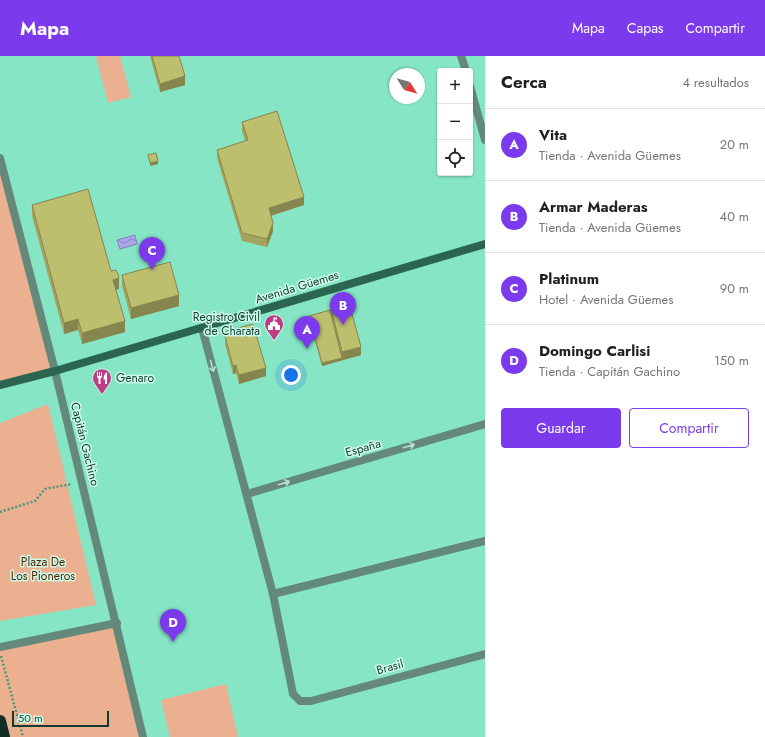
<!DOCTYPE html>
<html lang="es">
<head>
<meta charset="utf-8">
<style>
	body { margin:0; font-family:Jost,sans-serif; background:#f2f2f2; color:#202124 }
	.controls { position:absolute; right:12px; top:12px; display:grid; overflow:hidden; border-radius:4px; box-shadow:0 1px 3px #0004 }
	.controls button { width:36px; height:36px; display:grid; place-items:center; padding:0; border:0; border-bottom:1px solid #e0e0e0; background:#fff; color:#202124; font:20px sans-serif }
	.compass { position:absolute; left:389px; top:12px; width:36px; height:36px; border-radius:50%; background:#fff; box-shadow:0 1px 3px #0004; rotate:127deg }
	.scale { position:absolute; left:12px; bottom:10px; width:97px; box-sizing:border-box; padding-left:4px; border:2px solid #113b2e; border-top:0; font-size:11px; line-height:14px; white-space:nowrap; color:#113b2e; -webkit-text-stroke:3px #cffcea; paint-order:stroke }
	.you { position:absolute; left:291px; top:319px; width:14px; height:14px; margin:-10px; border:3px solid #fff; border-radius:50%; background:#1a73e8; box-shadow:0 0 0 6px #1a73e833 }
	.badge { display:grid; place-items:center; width:26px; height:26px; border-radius:50%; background:#7c3aed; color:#fff; font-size:13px; font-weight:700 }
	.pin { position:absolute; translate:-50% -33px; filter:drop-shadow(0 1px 2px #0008) }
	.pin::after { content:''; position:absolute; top:21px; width:14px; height:12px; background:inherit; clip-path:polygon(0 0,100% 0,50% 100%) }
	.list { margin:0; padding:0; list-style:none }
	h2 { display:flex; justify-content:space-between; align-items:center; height:52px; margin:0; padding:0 16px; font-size:17px }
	h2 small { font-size:13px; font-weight:400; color:#757577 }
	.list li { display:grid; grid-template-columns:26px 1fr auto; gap:12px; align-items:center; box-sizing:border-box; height:72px; padding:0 16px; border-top:1px solid #e0e0e0 }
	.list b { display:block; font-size:15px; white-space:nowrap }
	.list p { margin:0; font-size:13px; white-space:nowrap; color:#757577 }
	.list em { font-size:13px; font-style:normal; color:#757577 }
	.actions { display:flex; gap:8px; padding:12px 16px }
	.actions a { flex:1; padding:9px 0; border:1px solid #7c3aed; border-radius:4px; text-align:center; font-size:14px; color:#7c3aed }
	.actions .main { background:#7c3aed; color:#fff }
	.icon { flex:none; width:22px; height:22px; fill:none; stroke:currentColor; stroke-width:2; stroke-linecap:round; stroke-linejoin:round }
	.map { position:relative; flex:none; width:485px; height:681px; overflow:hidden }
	header { display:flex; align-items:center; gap:24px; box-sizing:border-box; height:56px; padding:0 20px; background:#7c3aed; color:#fff }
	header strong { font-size:19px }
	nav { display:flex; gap:22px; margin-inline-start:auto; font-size:14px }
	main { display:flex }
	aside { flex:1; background:#fff }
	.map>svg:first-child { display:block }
	.green { fill:#eab090 }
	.water { fill:url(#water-waves); stroke:#7e84b2 }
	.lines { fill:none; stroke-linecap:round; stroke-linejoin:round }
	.path { stroke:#4e957e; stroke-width:2.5; stroke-dasharray:2 2; stroke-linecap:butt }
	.street { stroke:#64887a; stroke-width:8 }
	.secondary { stroke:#2b6552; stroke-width:8 }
	.highway { stroke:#102e25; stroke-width:12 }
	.wall { fill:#a3a45f }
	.shaded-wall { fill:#84864e }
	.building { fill:#bdbf6f; stroke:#84864e }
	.oneway { stroke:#b4dfce }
	.labels { text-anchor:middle; stroke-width:3; stroke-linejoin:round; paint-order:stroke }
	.street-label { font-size:12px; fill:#113b2e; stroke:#cffcea }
	.poi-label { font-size:12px; fill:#113b2e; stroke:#cffcea; text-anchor:end }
	.park-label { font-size:12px; fill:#4e2103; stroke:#cffcea }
</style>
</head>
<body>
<header>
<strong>Mapa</strong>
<nav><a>Mapa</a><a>Capas</a><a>Compartir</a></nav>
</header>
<main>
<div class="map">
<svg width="485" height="681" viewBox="0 0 485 681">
	<defs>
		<pattern id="water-waves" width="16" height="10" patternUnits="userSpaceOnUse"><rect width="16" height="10" fill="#ada4ea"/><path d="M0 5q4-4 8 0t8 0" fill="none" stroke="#8b87be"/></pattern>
	</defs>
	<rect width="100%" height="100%" fill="#85e5c5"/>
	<g class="green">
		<path d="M99,0H120L131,41L108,47L96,1Z"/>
		<path d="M0,102L55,315L0,329Z"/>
		<path d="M48,348L96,549L0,565V367Z"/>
		<path d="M117,567L143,681H4L0,665V591Z"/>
		<path d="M226,628L238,681H170L161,644Z"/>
	</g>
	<path class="water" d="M135,179L137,188L120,193L117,184Z"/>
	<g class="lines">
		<g class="path">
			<path d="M0,456L35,445L45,433L72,428"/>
			<path d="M1,600L23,681"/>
		</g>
		<g class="street">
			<path d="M461,0L466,15"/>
			<path d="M470,30L485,84"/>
			<path d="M0,102L55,315L143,681"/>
			<path d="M202,272L273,538L293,638L300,645H311L485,598"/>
			<path d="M247,438L485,368"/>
			<path d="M273,538L485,485"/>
			<path d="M0,591L117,567"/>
		</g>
		<path class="secondary" d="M0,329L55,315L485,188"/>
		<path class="highway" d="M0,665L4,681"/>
	</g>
	<g class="wall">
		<path d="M150,0H179L185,29L160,36Z"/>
		<path d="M242,66L304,149L271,160L273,175L267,191L242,185L217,102V94L245,85L242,75Z"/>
		<path d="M32,149L111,215L119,233L116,234L125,276L82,288L78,274L64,278L32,160Z"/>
		<path d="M122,219L179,250L131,263L122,230Z"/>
		<path d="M330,249L361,299L322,310L309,263V260L330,254Z"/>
		<path d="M225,280L266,320L239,328L236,317L233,318L225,288Z"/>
	</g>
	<g class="shaded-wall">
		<path d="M185,20V29L160,36V28Z"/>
		<path d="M158,105V108L150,110V107Z"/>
		<path d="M304,141V149L269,160V152Z"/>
		<path d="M273,167V175L267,191V183Z"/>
		<path d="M119,222V233L113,234V224Z"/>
		<path d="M179,239V250L131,263V252Z"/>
		<path d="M78,263V274L64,278V267Z"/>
		<path d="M125,265V276L82,288V277Z"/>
		<path d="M361,291V299L322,310V307L342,302V296Z"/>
		<path d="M236,309V317L233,318V310Z"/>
		<path d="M266,312V320L239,328V319Z"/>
	</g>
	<g class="building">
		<path d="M152,0H179L185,20L160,28Z"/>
		<path d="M277,55L304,141L269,152L273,167L267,183L242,177L217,94L248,84L242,66Z"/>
		<path d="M156,97L158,105L150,107L148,99Z"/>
		<path d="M88,133L111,215L116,214L118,218L119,222L113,224L125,265L82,277L78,263L64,267L32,149Z"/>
		<path d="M170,206L179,239L131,252L122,219Z"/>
		<path d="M343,244L349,247L361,291L342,296L330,249L332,246Z"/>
		<path d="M330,254L342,302L322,307L309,260Z"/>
		<path d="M253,268L266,312L239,319L236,309L233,310L225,280L227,275Z"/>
	</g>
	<defs><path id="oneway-shaft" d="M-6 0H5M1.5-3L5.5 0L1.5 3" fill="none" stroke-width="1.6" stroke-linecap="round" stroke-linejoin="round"/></defs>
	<g class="oneway">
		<use href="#oneway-shaft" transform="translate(212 310) rotate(75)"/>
		<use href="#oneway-shaft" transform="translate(409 390) rotate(-16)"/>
		<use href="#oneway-shaft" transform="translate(284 427) rotate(-16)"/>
	</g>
	<defs>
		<g id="civic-pin" transform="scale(1)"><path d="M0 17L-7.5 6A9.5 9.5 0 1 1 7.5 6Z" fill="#be3c85" stroke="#cffcea"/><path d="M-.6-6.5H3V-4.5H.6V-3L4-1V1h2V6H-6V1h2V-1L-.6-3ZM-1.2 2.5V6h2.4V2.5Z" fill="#fff"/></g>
		<g id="restaurant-pin" transform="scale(1)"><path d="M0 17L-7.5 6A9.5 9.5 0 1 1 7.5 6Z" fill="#be3c85" stroke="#cffcea"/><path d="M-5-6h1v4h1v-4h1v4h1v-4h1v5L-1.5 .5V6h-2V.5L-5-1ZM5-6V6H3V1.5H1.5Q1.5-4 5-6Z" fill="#fff"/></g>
	</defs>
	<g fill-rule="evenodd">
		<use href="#civic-pin" x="274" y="268"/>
		<use href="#restaurant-pin" x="102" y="322"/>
	</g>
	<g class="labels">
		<g class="street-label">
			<text transform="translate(297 231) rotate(-17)" y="4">Avenida Güemes</text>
			<text transform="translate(85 388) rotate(76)" y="4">Capitán Gachino</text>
			<text transform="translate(363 392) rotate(-16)" y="4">España</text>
			<text transform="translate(390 611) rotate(-15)" y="4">Brasil</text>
		</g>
		<g class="poi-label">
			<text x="260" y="265">Registro Civil<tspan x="260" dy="14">de Charata</tspan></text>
			<text x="116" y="326" text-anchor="start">Genaro</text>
		</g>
		<g class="park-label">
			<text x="43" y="510">Plaza De<tspan x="43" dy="14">Los Pioneros</tspan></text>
		</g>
	</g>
</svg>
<div class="controls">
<button>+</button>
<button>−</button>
<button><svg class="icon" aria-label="locate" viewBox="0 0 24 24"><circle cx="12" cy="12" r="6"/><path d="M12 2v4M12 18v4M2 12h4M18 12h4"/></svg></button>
</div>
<svg class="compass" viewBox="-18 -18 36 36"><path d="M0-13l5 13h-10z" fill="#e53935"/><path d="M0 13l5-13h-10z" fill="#757577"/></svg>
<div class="scale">50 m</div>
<div class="you"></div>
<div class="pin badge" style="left:307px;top:293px">A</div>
<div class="pin badge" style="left:343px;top:269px">B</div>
<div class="pin badge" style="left:152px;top:214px">C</div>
<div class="pin badge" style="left:173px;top:586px">D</div>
</div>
<aside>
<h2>Cerca<small>4 resultados</small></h2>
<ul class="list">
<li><span class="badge">A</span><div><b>Vita</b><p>Tienda · Avenida Güemes</p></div><em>20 m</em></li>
<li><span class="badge">B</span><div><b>Armar Maderas</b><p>Tienda · Avenida Güemes</p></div><em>40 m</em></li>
<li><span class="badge">C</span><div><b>Platinum</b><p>Hotel · Avenida Güemes</p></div><em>90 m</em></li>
<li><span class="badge">D</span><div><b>Domingo Carlisi</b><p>Tienda · Capitán Gachino</p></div><em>150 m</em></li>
</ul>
<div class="actions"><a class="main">Guardar</a><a>Compartir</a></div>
</aside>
</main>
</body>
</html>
